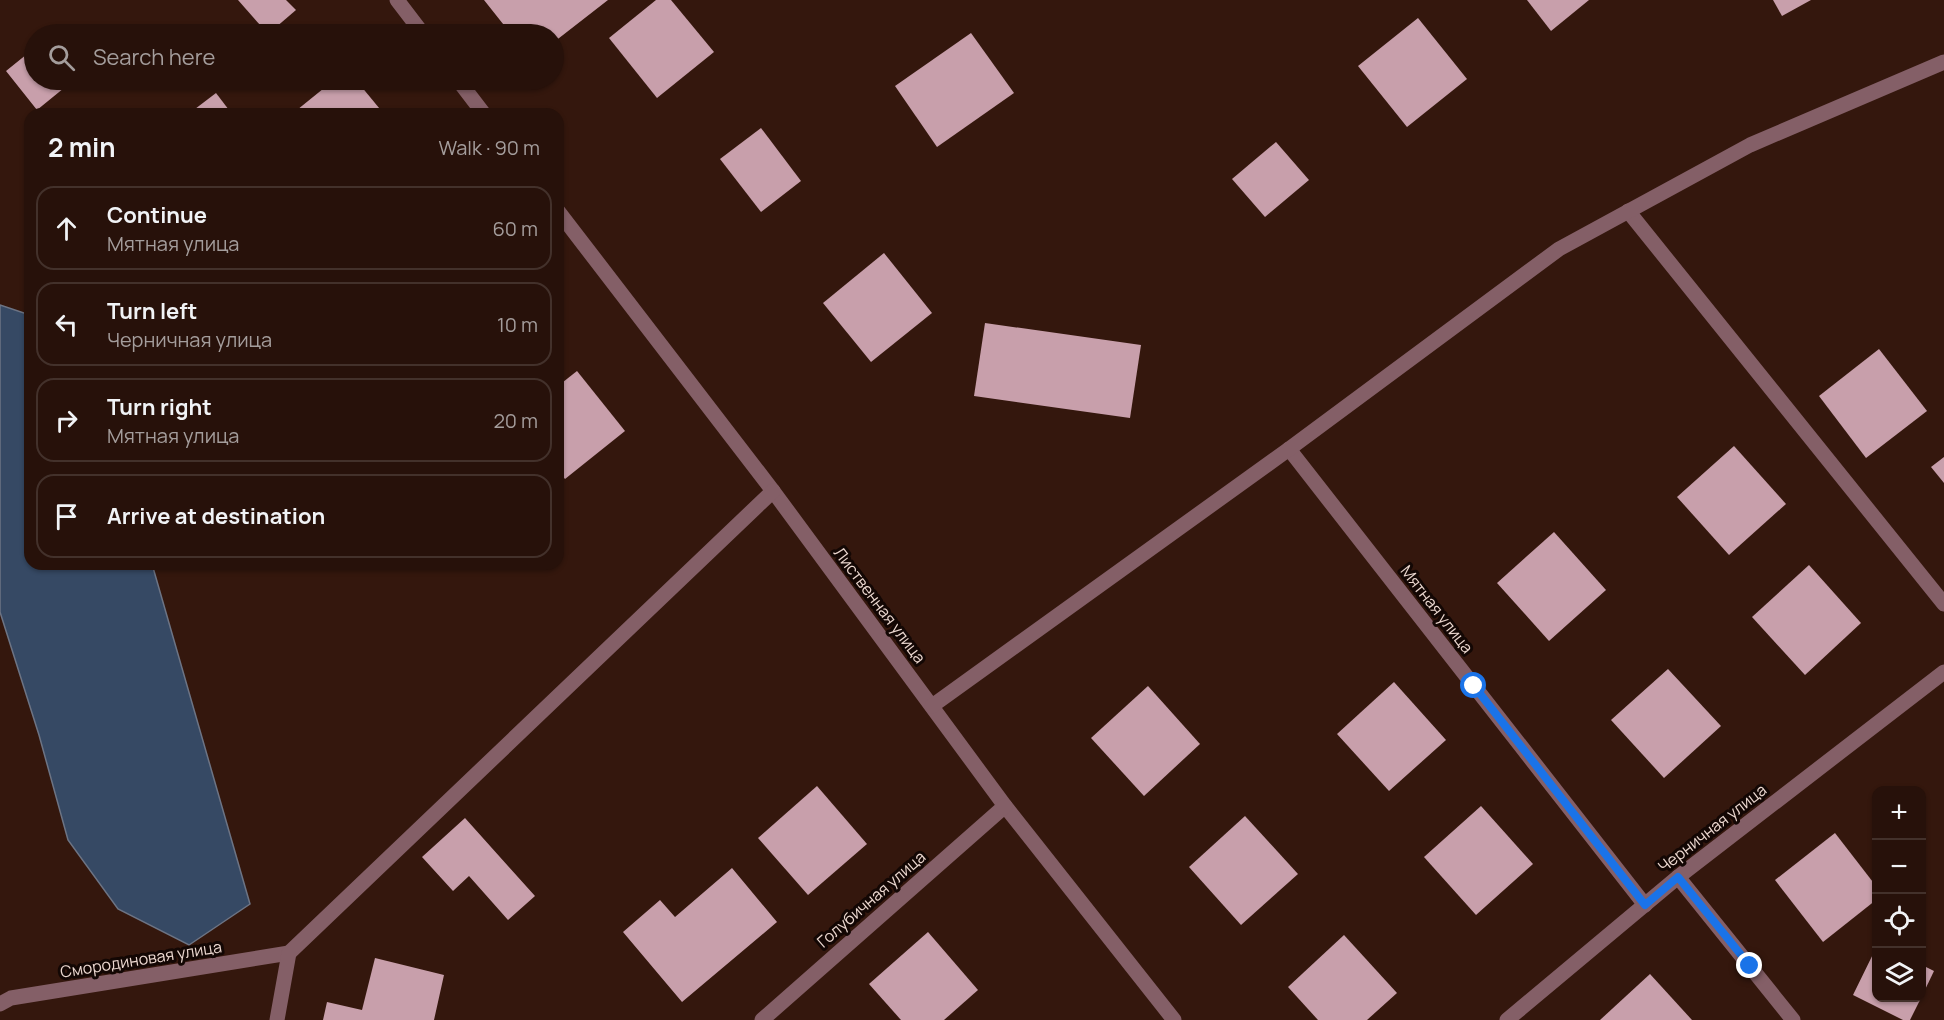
<!DOCTYPE html>
<html lang="en">
<head>
<meta charset="utf-8">
<style>
	body { margin:0; font-family:Manrope,sans-serif; background:#2f1a13; color:#f1f3f6 }
	.controls { position:absolute; right:18px; bottom:18px; display:grid; overflow:hidden; border-radius:12px; box-shadow:0 2px 4px #0004 }
	.controls button { width:54px; height:54px; display:grid; place-items:center; padding:0; border:0; border-bottom:2px solid #43312b; background:#27110a; color:#f1f3f6; font:30px sans-serif }
	.stop { position:absolute; width:18px; height:18px; margin:-14px; border:4px solid #1a73e8; border-radius:50%; background:#fff }
	.stop.end { background:#1a73e8; border-color:#fff; box-shadow:0 2px 6px #0008 }
	.list { margin:0; padding:0; list-style:none }
	h2 { display:flex; justify-content:space-between; align-items:center; height:78px; margin:0; padding:0 24px; font-size:26px }
	h2 small { font-size:20px; font-weight:400; color:#a49d9c }
	.list li { display:grid; grid-template-columns:39px 1fr auto; gap:18px; align-items:center; box-sizing:border-box; height:84px; margin:0 12px 12px; padding:0 12px; border:2px solid #43312b; border-radius:18px }
	.list b { display:block; font-size:22px; white-space:nowrap }
	.list p { margin:0; font-size:20px; white-space:nowrap; color:#a49d9c }
	.list em { font-size:20px; font-style:normal; color:#a49d9c }
	.icon { flex:none; width:33px; height:33px; fill:none; stroke:currentColor; stroke-width:2; stroke-linecap:round; stroke-linejoin:round }
	.map { position:relative; flex:none; width:1944px; height:1020px; overflow:hidden }
	.search { position:absolute; background:#27110a; box-shadow:0 2px 4px #0004; left:24px; top:24px; width:540px; height:66px; display:flex; align-items:center; gap:15px; box-sizing:border-box; padding:0 21px; border-radius:33px; color:#a49d9c; font-size:22px }
	.panel { position:absolute; background:#27110a; box-shadow:0 2px 4px #0004; left:24px; top:108px; width:540px; height:462px; border-radius:18px }
	.map>svg:first-child { display:block }
	.water { fill:#364964; stroke:#6d7484; stroke-width:1.5 }
	.building { fill:#c89fab }
	.lines { fill:none; stroke-linecap:round; stroke-linejoin:round }
	.minor { stroke:#845f67; stroke-width:15 }
	.route { stroke:#1a73e8; stroke-width:8 }
	.labels { text-anchor:middle; stroke-width:6; stroke-linejoin:round; paint-order:stroke }
	.street-label { font-size:16px; fill:#ecd8d0; stroke:#130704 }
</style>
</head>
<body>
<div class="map">
<svg width="1944" height="1020" viewBox="0 0 1944 1020">
	<rect width="100%" height="100%" fill="#34170d"/>
	<path class="water" d="M0,305L30,315V564H152L250,904L189,945L118,909L68,840L39,735L0,612Z"/>
	<g class="building">
		<path d="M238,0H286L296,10L268,34Z"/>
		<path d="M484,0H608L554,42V34H511Z"/>
		<path d="M656,0H671L714,52L657,98L609,38Z"/>
		<path d="M1527,0H1589L1551,31Z"/>
		<path d="M1773,0H1811L1782,16Z"/>
		<path d="M1418,18L1467,79L1407,127L1358,66Z"/>
		<path d="M971,33L1014,93L937,147L895,86Z"/>
		<path d="M32,50L34,53V80H57L64,88L37,110L6,71Z"/>
		<path d="M334,80H356L384,114H292Z"/>
		<path d="M216,93L232,114H199L195,109Z"/>
		<path d="M761,128L801,181L761,212L720,159Z"/>
		<path d="M1276,142L1309,180L1265,217L1232,179Z"/>
		<path d="M884,253L932,313L871,362L823,303Z"/>
		<path d="M985,323L1141,345L1130,418L974,396Z"/>
		<path d="M1879,349L1927,411L1866,458L1819,396Z"/>
		<path d="M577,371L625,431L565,479L558,471V386Z"/>
		<path d="M1734,446L1786,504L1729,555L1677,497Z"/>
		<path d="M1944,457V483L1931,467Z"/>
		<path d="M1554,532L1606,590L1549,641L1497,583Z"/>
		<path d="M1809,565L1861,623L1805,675L1752,617Z"/>
		<path d="M1668,669L1721,726L1664,778L1611,720Z"/>
		<path d="M1394,682L1446,740L1389,791L1337,734Z"/>
		<path d="M1148,686L1200,744L1144,796L1091,738Z"/>
		<path d="M817,786L867,844L808,895L758,838Z"/>
		<path d="M1481,806L1533,864L1476,915L1424,857Z"/>
		<path d="M1245,816L1298,874L1241,925L1189,867Z"/>
		<path d="M465,818L535,896L508,920L469,876L453,891L422,857Z"/>
		<path d="M1835,833L1876,886V900L1823,942L1775,880Z"/>
		<path d="M732,868L777,922L682,1002L623,932L660,900L675,917Z"/>
		<path d="M928,932L978,990L944,1020H901L869,984Z"/>
		<path d="M1344,935L1397,993L1367,1020H1318L1288,987Z"/>
		<path d="M1876,948V998H1921L1910,1020H1903L1853,995Z"/>
		<path d="M375,958L444,975L434,1020H323L327,1002L362,1010Z"/>
		<path d="M1922,965L1934,971L1922,996Z"/>
		<path d="M1650,974L1692,1020H1600Z"/>
	</g>
	<g class="lines">
		<g class="minor">
			<path d="M397,0L423,34"/>
			<path d="M458,80L484,114"/>
			<path d="M558,211L773,491L1005,806L1174,1020"/>
			<path d="M1628,211L1944,604"/>
			<path d="M1289,449L1645,905"/>
			<path d="M932,706L1289,449L1559,249L1750,145L1944,62"/>
			<path d="M1678,877L1793,1020"/>
			<path d="M0,1004L11,998L289,953"/>
			<path d="M277,1020L289,953L773,491"/>
			<path d="M762,1020L1005,806"/>
			<path d="M1507,1020L1678,877L1944,672"/>
		</g>
	</g>
	<g class="lines">
		<path class="route" d="M1474,686L1645,905L1678,877L1750,966"/>
	</g>
	<g class="labels">
		<g class="street-label">
			<text transform="translate(880 605) rotate(53)" y="6">Лиственная улица</text>
			<text transform="translate(1437 609) rotate(52)" y="6">Мятная улица</text>
			<text transform="translate(1712 828) rotate(-38)" y="6">Черничная улица</text>
			<text transform="translate(871 899) rotate(-41)" y="6">Голубичная улица</text>
			<text transform="translate(141 959) rotate(-9)" y="6">Смородиновая улица</text>
		</g>
	</g>
</svg>
<div class="controls">
<button>+</button>
<button>−</button>
<button><svg class="icon" aria-label="locate" viewBox="0 0 24 24"><circle cx="12" cy="12" r="6"/><path d="M12 2v4M12 18v4M2 12h4M18 12h4"/></svg></button>
<button><svg class="icon" aria-label="layers" viewBox="0 0 24 24"><path d="M12 4l9 5-9 5-9-5zM3 14l9 5 9-5"/></svg></button>
</div>
<div class="stop" style="left:1474px;top:686px"></div>
<div class="stop end" style="left:1750px;top:966px"></div>
<div class="search"><svg class="icon" aria-label="search" viewBox="0 0 24 24"><circle cx="10" cy="10" r="6"/><path d="M15 15l6 6"/></svg>Search here</div>
<section class="panel">
<h2>2 min<small>Walk · 90 m</small></h2>
<ul class="list">
<li><svg class="icon" aria-label="ahead" viewBox="0 0 24 24"><path d="M12 20V5M6 11l6-6 6 6"/></svg><div><b>Continue</b><p>Мятная улица</p></div><em>60 m</em></li>
<li><svg class="icon" aria-label="left" viewBox="0 0 24 24"><path d="M17 20v-9H6M10 6l-5 5 5 5"/></svg><div><b>Turn left</b><p>Черничная улица</p></div><em>10 m</em></li>
<li><svg class="icon" aria-label="right" viewBox="0 0 24 24"><path d="M7 20v-9h11M14 6l5 5-5 5"/></svg><div><b>Turn right</b><p>Мятная улица</p></div><em>20 m</em></li>
<li><svg class="icon" aria-label="arrive" viewBox="0 0 24 24"><path d="M6 21V4h12l-3 4 3 4H6"/></svg><div><b>Arrive at destination</b></div></li>
</ul>
</section>
</div>
</body>
</html>
